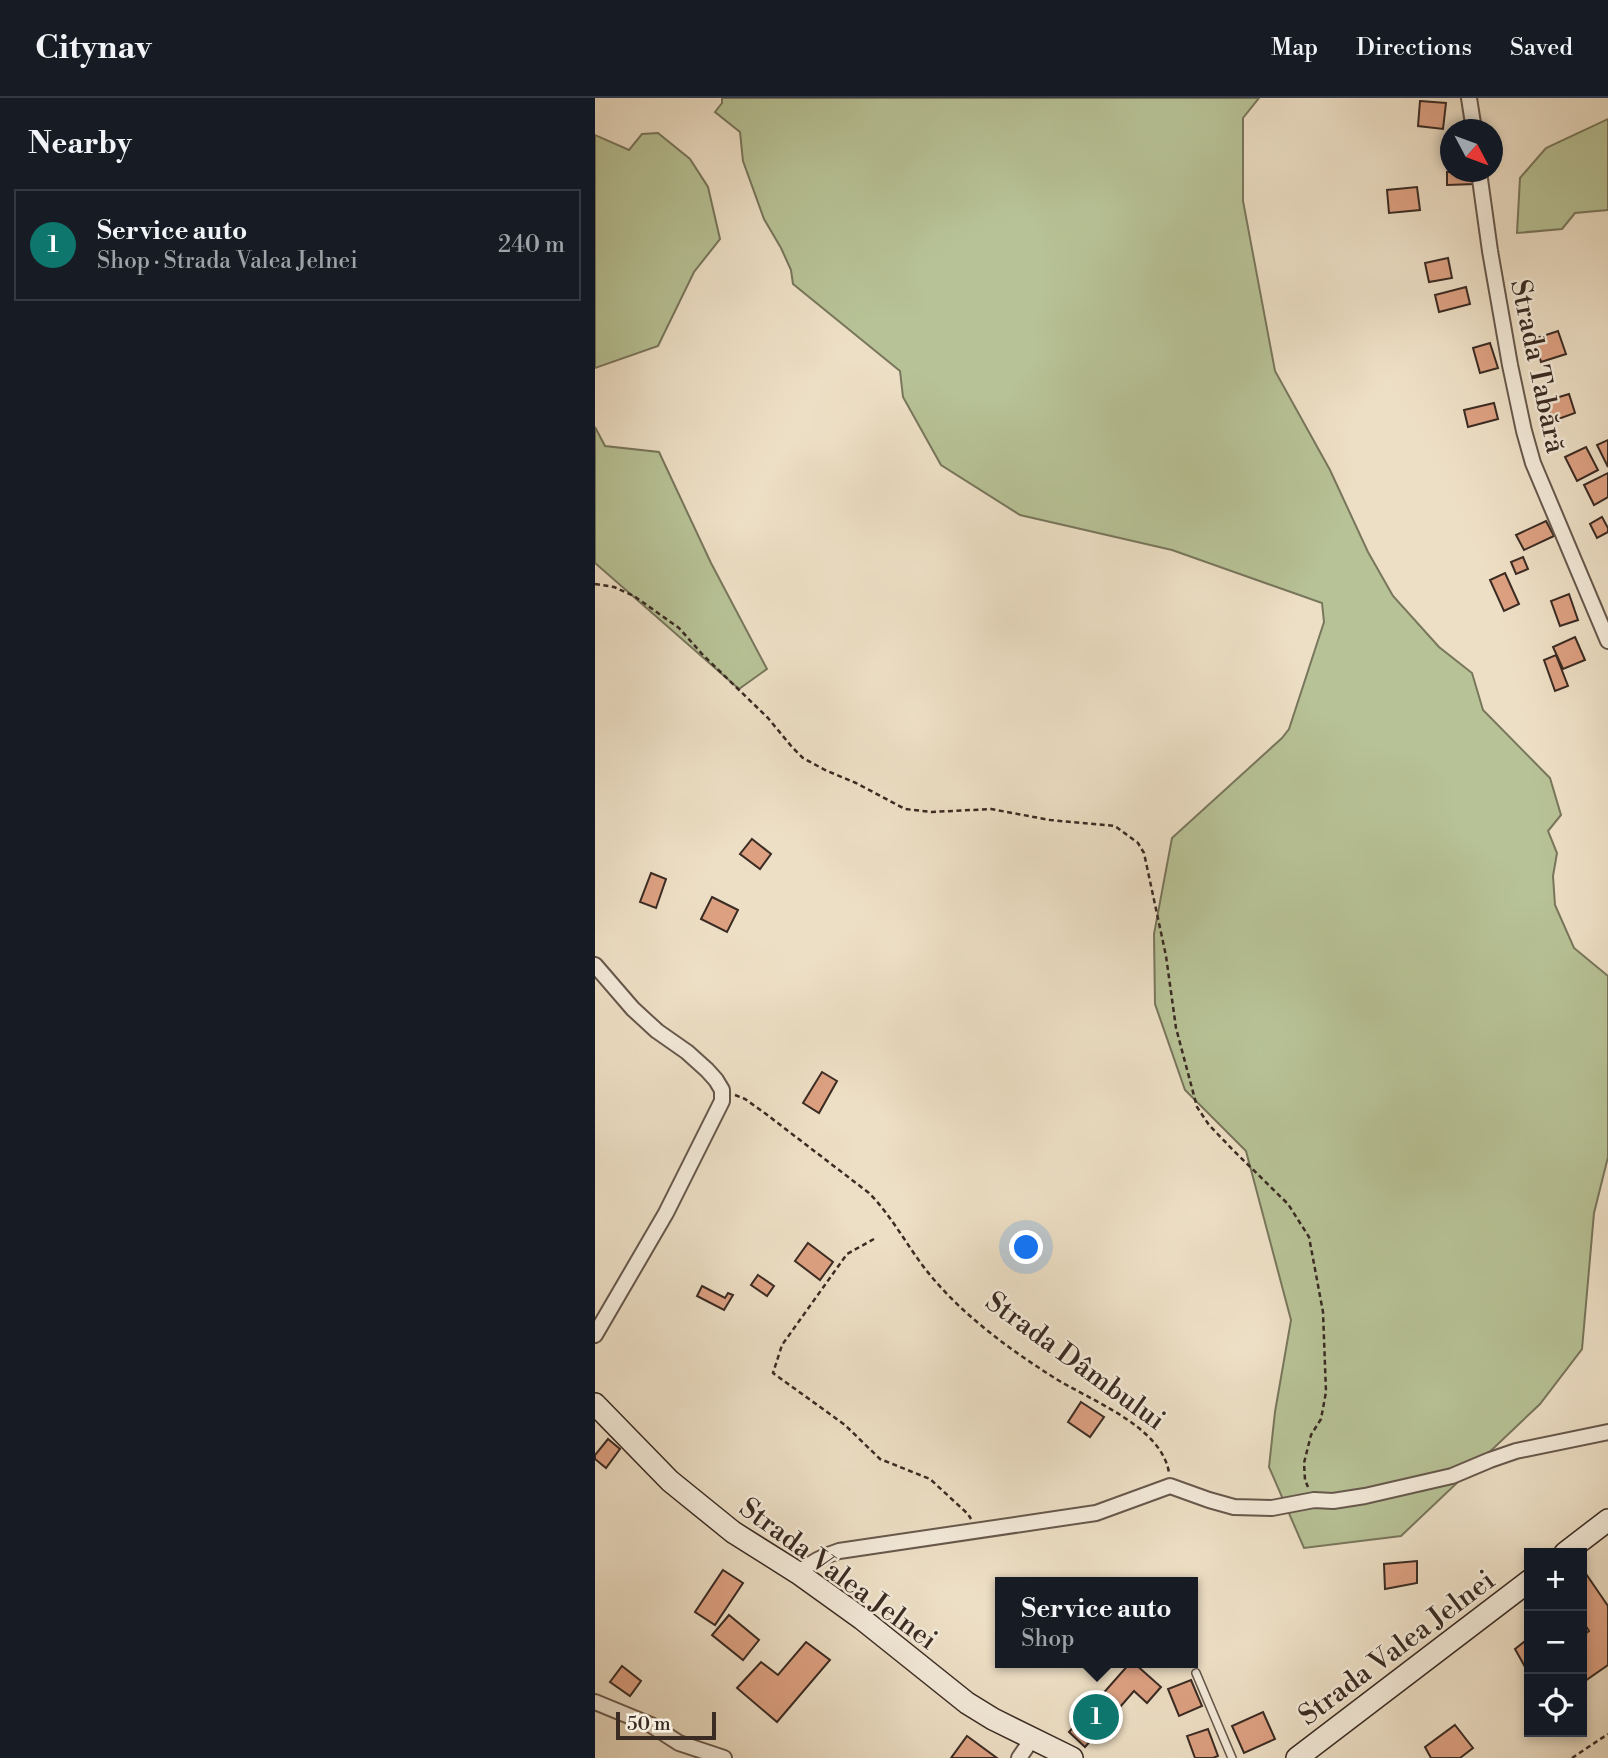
<!DOCTYPE html>
<html lang="en">
<head>
<meta charset="utf-8">
<style>
	body { margin:0; font-family:"Libre Bodoni",serif; background:#20242c; color:#f1f3f6 }
	.controls { position:absolute; right:21px; bottom:21px; display:grid; overflow:hidden; border-radius:0px; box-shadow:0 4px 10px #0003 }
	.controls button { width:63px; height:63px; display:grid; place-items:center; padding:0; border:0; border-bottom:2px solid #363941; background:#171b24; color:#f1f3f6; font:35px sans-serif }
	.compass { position:absolute; left:845px; top:21px; width:63px; height:63px; border-radius:50%; background:#171b24; box-shadow:0 4px 10px #0003; rotate:131deg }
	.scale { position:absolute; left:21px; bottom:18px; width:100px; box-sizing:border-box; padding-left:7px; border:4px solid #3a2b23; border-top:0; font-size:19px; line-height:24px; white-space:nowrap; color:#3a2b23; -webkit-text-stroke:5px #f3ead9; paint-order:stroke }
	.you { position:absolute; left:432px; top:1150px; width:24px; height:24px; margin:-18px; border:5px solid #fff; border-radius:50%; background:#1a73e8; box-shadow:0 0 0 10px #1a73e833 }
	.badge { display:grid; place-items:center; width:46px; height:46px; border-radius:50%; background:#0f766e; color:#fff; font-size:23px; font-weight:700 }
	.pin { position:absolute; translate:-50% -50%; border:4px solid #fff; box-shadow:0 2px 7px #0006 }
	.popup { position:absolute; left:400px; top:1479px; width:203px; height:91px; box-sizing:border-box; display:grid; place-content:center; border-radius:0px; background:#171b24; filter:drop-shadow(0 2px 5px #0005); font-size:23px; white-space:nowrap; color:#9ea1a6 }
	.popup b { font-size:26px; color:#f1f3f6 }
	.popup::after { content:''; position:absolute; left:50%; top:100%; margin-left:-14px; border:14px solid transparent; border-top-color:#171b24 }
	.list { margin:0; padding:0; list-style:none }
	h2 { display:flex; justify-content:space-between; align-items:center; height:91px; margin:0; padding:0 28px; font-size:30px }
	h2 small { font-size:23px; font-weight:400; color:#9ea1a6 }
	.list li { display:grid; grid-template-columns:46px 1fr auto; gap:21px; align-items:center; box-sizing:border-box; height:112px; margin:0 14px 14px; padding:0 14px; border:2px solid #363941; border-radius:0px }
	.list b { display:block; font-size:26px; white-space:nowrap }
	.list p { margin:0; font-size:23px; white-space:nowrap; color:#9ea1a6 }
	.list em { font-size:23px; font-style:normal; color:#9ea1a6 }
	.icon { flex:none; width:38px; height:38px; fill:none; stroke:currentColor; stroke-width:2; stroke-linecap:round; stroke-linejoin:round }
	.map { position:relative; flex:none; width:1013px; height:1660px; overflow:hidden }
	header { display:flex; align-items:center; gap:42px; box-sizing:border-box; height:98px; padding:0 35px; background:#171b24; border-bottom:2px solid #363941 }
	header strong { font-size:33px }
	nav { display:flex; gap:38px; margin-inline-start:auto; font-size:24px }
	main { display:flex }
	aside { flex:1; background:#171b24 }
	.map>svg:first-child { display:block }
	.green { fill:#b7c296; stroke:#78765c; stroke-width:2 }
	.building { fill:#dda182; stroke:#3a2b23; stroke-width:2 }
	.lines { fill:none; stroke-linecap:round; stroke-linejoin:round }
	.service-casing { stroke:#67584c; stroke-width:10 }
	.minor-casing { stroke:#67584c; stroke-width:18 }
	.secondary-casing { stroke:#3a2b23; stroke-width:24 }
	.path { stroke:#3a2b23; stroke-width:2.5; stroke-dasharray:5 3.5; stroke-linecap:butt }
	.service { stroke:#f3ead9; stroke-width:7 }
	.minor { stroke:#f3ead9; stroke-width:14 }
	.secondary { stroke:#f3ead9; stroke-width:21 }
	.labels { text-anchor:middle; stroke-width:5; stroke-linejoin:round; paint-order:stroke }
	.street-label { font-size:28px; fill:#3a2b23; stroke:#f3ead9 }
</style>
</head>
<body>
<header>
<strong>Citynav</strong>
<nav><a>Map</a><a>Directions</a><a>Saved</a></nav>
</header>
<main>
<aside>
<h2>Nearby<small></small></h2>
<ul class="list">
<li><span class="badge">1</span><div><b>Service auto</b><p>Shop · Strada Valea Jelnei</p></div><em>240 m</em></li>
</ul>
</aside>
<div class="map">
<svg width="1013" height="1660" viewBox="0 0 1013 1660">
	<rect width="100%" height="100%" fill="#eddfc5"/>
	<filter id="stains"><feTurbulence type="fractalNoise" baseFrequency=".00286" numOctaves="4"/><feColorMatrix values="0 0 0 0 .2 0 0 0 0 .09 0 0 0 0 .02 0 0 0 .5 -.17"/></filter>
	<radialGradient id="worn" r=".72"><stop offset=".6" stop-color="#630" stop-opacity="0"/><stop offset="1" stop-color="#630" stop-opacity=".3"/></radialGradient>
	<g class="green">
		<path d="M127,0H664L648,20V103L680,273L735,372L773,454L798,498L844,549L877,575L888,612L955,680L966,717L953,733L962,755L958,778L960,807L979,850L1013,878V1059L999,1115L987,1251L945,1306L806,1438L709,1450L674,1369L680,1314L696,1222L651,1053L590,992L560,906L559,836L577,740L687,640L694,631L729,524L727,505L577,452L425,417L346,367L308,299L305,273L198,186L196,172L186,150L169,121L148,63L145,34L120,14L127,5Z"/>
		<path d="M1013,21V112L980,115L967,131L922,135L925,80L951,50Z"/>
		<path d="M63,35L95,61L113,89L125,141L99,174L63,248L0,270V37L34,52L47,36Z"/>
		<path d="M0,329L10,348L64,354L116,465L172,571L144,591L0,465Z"/>
	</g>
	<g class="building">
		<path d="M825,3L851,5L848,31L823,28Z"/>
		<path d="M852,74H880V86L852,87Z"/>
		<path d="M822,89L825,112L794,115L792,92Z"/>
		<path d="M853,160L857,180L834,184L830,165Z"/>
		<path d="M871,189L875,206L844,214L840,197Z"/>
		<path d="M963,233L971,256L946,264L939,241Z"/>
		<path d="M895,245L903,270L885,275L878,250Z"/>
		<path d="M974,296L980,315L958,323L951,303Z"/>
		<path d="M899,305L903,321L873,329L869,312Z"/>
		<path d="M1013,342V369L1002,347Z"/>
		<path d="M991,349L1003,372L982,383L970,359Z"/>
		<path d="M1013,375V399L999,407L989,387Z"/>
		<path d="M1007,419L1013,430V434L1002,440L995,426Z"/>
		<path d="M951,423L959,438L929,452L921,437Z"/>
		<path d="M928,459L933,471L921,476L916,464Z"/>
		<path d="M910,475L924,506L909,513L895,482Z"/>
		<path d="M974,496L983,522L965,528L956,503Z"/>
		<path d="M980,539L990,562L968,571L958,549Z"/>
		<path d="M961,557L973,588L960,593L949,562Z"/>
		<path d="M157,741L176,756L165,771L145,756Z"/>
		<path d="M56,775L71,781L61,810L45,804Z"/>
		<path d="M117,799L143,812L132,834L106,821Z"/>
		<path d="M227,974L242,983L224,1015L208,1005Z"/>
		<path d="M213,1145L238,1164L225,1182L200,1163Z"/>
		<path d="M163,1177L179,1188L172,1198L156,1187Z"/>
		<path d="M107,1188L130,1200L133,1195L138,1197L129,1212L102,1198Z"/>
		<path d="M486,1304L509,1319L495,1339L473,1324Z"/>
		<path d="M13,1341L25,1351L11,1370L0,1361V1357Z"/>
		<path d="M822,1463V1485L790,1491L789,1466Z"/>
		<path d="M987,1470L1013,1508V1567L987,1585V1538L994,1533L987,1522Z"/>
		<path d="M128,1472L148,1485L120,1527L100,1514Z"/>
		<path d="M134,1517L164,1542L148,1562L117,1537Z"/>
		<path d="M934,1540V1576L920,1551Z"/>
		<path d="M211,1544L235,1562L182,1624L142,1590L166,1564L183,1577Z"/>
		<path d="M535,1565H539L566,1589L552,1605L539,1593L490,1649L474,1634Z"/>
		<path d="M27,1568L46,1583L35,1598L15,1584Z"/>
		<path d="M596,1582L607,1608L584,1618L573,1591Z"/>
		<path d="M668,1614L680,1641L649,1655L637,1628Z"/>
		<path d="M860,1627L878,1650L865,1660H836L830,1649Z"/>
		<path d="M613,1631L623,1658L618,1660H600L592,1638Z"/>
		<path d="M372,1638L402,1660H356Z"/>
	</g>
	<g class="lines">
		<g class="service-casing">
			<path id="service" d="M601,1575L637,1660"/>
		</g>
		<g class="minor-casing">
			<g id="minor">
				<path d="M874,0L879,32"/>
				<path d="M884,74L895,153L915,267L929,333L938,365L1013,543"/>
				<path d="M0,867L38,911L62,933L92,954L112,972L121,982L127,992V1003L71,1115L0,1237"/>
				<path d="M203,1475C216,1464 228,1458 244,1453L501,1415L575,1388L614,1402L639,1409L677,1410L719,1402L738,1403L770,1398L857,1378L895,1362L921,1353L1013,1334"/>
				<path d="M0,1604L56,1627L84,1645L129,1660"/>
				<path d="M424,1660L437,1641"/>
			</g>
		</g>
		<g class="secondary-casing">
			<g id="secondary">
				<path d="M0,1306L75,1383L138,1434L203,1475L267,1521L372,1605L398,1621L477,1660"/>
				<path d="M970,1455L1013,1422"/>
				<path d="M702,1660L934,1483"/>
			</g>
		</g>
		<g class="path">
			<path d="M0,486L19,489L39,498L84,530L108,557L173,620L197,649L208,660L230,672L261,685L310,711L337,714L396,711L455,722L520,728L543,745L549,755L571,858L581,930L602,1009L614,1027L638,1052L693,1106L714,1139L728,1214L731,1294L726,1321L716,1337L709,1365L710,1382L713,1389"/>
			<path d="M140,997L150,1001L171,1016L274,1095C295,1116 310,1144 328,1168C362,1213 411,1249 458,1279C494,1302 567,1328 574,1375"/>
			<path d="M279,1141L252,1156L187,1247L178,1275L250,1327L285,1361L335,1381L373,1416L376,1421"/>
			<path d="M977,1660L1013,1636"/>
		</g>
		<use href="#service" class="service"/>
		<use href="#minor" class="minor"/>
		<use href="#secondary" class="secondary"/>
	</g>
	<g class="labels">
		<g class="street-label">
			<text transform="translate(944 268) rotate(78)" y="10">Strada Tabără</text>
			<text transform="translate(481 1262) rotate(36)" y="10">Strada Dâmbului</text>
			<text transform="translate(244 1475) rotate(36)" y="10">Strada Valea Jelnei</text>
			<text transform="translate(801 1549) rotate(-37)" y="10">Strada Valea Jelnei</text>
		</g>
	</g>
	<rect width="100%" height="100%" filter="url(#stains)"/>
	<rect width="100%" height="100%" fill="url(#worn)"/>
</svg>
<div class="controls">
<button>+</button>
<button>−</button>
<button><svg class="icon" aria-label="locate" viewBox="0 0 24 24"><circle cx="12" cy="12" r="6"/><path d="M12 2v4M12 18v4M2 12h4M18 12h4"/></svg></button>
</div>
<svg class="compass" viewBox="-18 -18 36 36"><path d="M0-13l5 13h-10z" fill="#e53935"/><path d="M0 13l5-13h-10z" fill="#9ea1a6"/></svg>
<div class="scale">50 m</div>
<div class="you"></div>
<div class="pin badge" style="left:501px;top:1619px">1</div>
<div class="popup"><b>Service auto</b>Shop</div>
</div>
</main>
</body>
</html>
